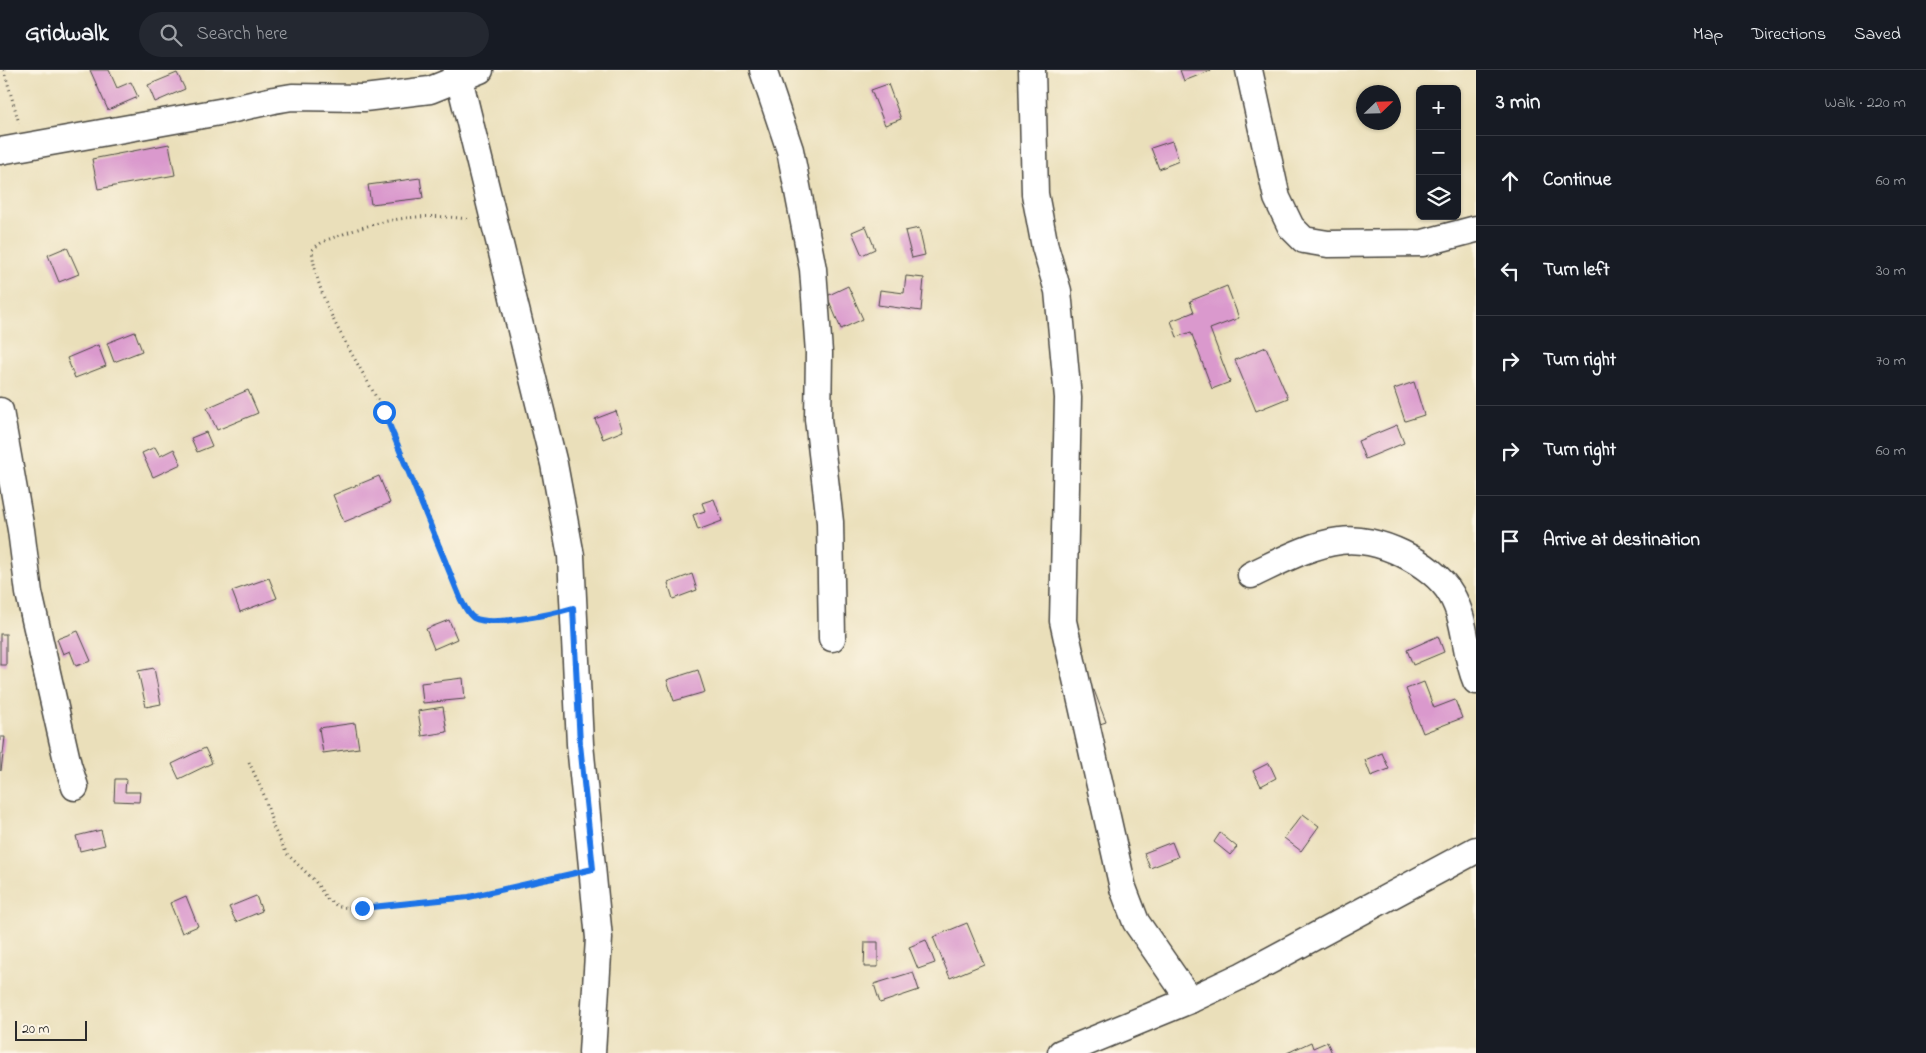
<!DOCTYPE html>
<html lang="en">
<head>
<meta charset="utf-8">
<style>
	body { margin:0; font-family:"Indie Flower",sans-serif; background:#242831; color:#f1f3f6 }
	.controls { position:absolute; right:15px; top:15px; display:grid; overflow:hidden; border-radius:8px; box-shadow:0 1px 4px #0004 }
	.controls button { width:45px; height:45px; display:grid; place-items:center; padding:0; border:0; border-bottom:1px solid #363941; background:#171b24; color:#f1f3f6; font:25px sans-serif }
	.compass { position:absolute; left:1356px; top:15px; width:45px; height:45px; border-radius:50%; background:#171b24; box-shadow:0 1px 4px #0004; rotate:67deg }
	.scale { position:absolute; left:15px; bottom:12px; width:72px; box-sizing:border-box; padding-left:5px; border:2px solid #2b2b2b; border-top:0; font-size:14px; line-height:18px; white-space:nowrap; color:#2b2b2b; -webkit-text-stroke:4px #fcf5e5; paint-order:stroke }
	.stop { position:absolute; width:15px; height:15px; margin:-11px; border:4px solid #1a73e8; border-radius:50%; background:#fff }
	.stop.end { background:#1a73e8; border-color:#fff; box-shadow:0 1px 5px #0008 }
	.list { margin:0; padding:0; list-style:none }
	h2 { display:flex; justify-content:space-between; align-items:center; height:65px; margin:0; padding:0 20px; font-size:21px }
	h2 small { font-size:16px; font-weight:400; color:#9ea1a6 }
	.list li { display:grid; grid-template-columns:32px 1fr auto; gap:15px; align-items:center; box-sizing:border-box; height:90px; padding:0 20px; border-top:1px solid #363941 }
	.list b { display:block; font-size:19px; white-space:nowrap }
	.list em { font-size:16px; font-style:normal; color:#9ea1a6 }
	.icon { flex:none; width:28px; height:28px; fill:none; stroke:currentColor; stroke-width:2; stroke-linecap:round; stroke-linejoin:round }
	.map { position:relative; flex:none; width:1476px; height:983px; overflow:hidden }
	header { display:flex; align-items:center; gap:30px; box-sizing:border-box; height:70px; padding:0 25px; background:#171b24; border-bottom:1px solid #363941 }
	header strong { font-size:24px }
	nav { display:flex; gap:28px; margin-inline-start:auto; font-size:18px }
	.search { width:350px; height:45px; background:#242831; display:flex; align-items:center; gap:12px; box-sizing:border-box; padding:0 18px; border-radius:28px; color:#9ea1a6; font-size:19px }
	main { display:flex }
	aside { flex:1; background:#171b24 }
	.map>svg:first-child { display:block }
	.building { fill:#da99cd }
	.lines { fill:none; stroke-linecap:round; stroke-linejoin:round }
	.minor-casing { stroke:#484640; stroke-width:29 }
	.path { stroke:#484640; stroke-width:3; stroke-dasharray:1 4; stroke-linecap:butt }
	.minor { stroke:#fff; stroke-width:26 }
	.route { stroke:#1a73e8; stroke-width:6 }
</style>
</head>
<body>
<header>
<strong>Gridwalk</strong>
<div class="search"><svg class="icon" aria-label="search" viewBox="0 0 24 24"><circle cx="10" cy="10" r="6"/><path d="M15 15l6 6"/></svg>Search here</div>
<nav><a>Map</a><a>Directions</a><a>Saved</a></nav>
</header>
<main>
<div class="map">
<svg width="1476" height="983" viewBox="0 0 1476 983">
	<rect width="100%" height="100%" fill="#fcf5e5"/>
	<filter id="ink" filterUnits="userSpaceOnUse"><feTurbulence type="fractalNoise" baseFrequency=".02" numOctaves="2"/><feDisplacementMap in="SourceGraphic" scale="10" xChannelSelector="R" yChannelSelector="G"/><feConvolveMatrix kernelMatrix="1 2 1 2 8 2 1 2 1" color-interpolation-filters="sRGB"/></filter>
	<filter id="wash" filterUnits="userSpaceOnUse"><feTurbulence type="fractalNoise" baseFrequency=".0096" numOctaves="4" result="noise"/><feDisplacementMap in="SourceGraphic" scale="20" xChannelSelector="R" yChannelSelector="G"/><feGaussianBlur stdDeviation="1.12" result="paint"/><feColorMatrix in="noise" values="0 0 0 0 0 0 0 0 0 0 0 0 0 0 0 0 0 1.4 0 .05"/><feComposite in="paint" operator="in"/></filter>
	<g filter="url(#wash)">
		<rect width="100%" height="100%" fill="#eadfba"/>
		<g id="blocks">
			<g class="building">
				<path d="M90,0H109L117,18L131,12L138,27L108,40Z"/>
				<path d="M1180,0H1212L1184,11Z"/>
				<path d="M177,3L185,19L155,32L148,15Z"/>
				<path d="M888,14L901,49L885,55L871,20Z"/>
				<path d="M1172,71L1179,91L1159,99L1151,78Z"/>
				<path d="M169,74L175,105L98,119L92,89Z"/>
				<path d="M420,108L423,128L371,134L368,115Z"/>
				<path d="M866,156L875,179L862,185L852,162Z"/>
				<path d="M919,158L925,185L912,188L905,161Z"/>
				<path d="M67,177L79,204L59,212L48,185Z"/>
				<path d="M906,206L924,208L921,241L878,235L880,220L904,223Z"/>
				<path d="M848,216L863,249L841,259L827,226Z"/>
				<path d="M1227,216L1239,248L1210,259L1230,312L1212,319L1191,262L1177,267L1171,251L1194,242L1190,231Z"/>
				<path d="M135,262L142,281L114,292L107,273Z"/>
				<path d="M98,275L106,296L75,308L67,288Z"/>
				<path d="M1266,277L1288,328L1256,341L1235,290Z"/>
				<path d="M1414,312L1424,345L1405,351L1394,319Z"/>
				<path d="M248,320L258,343L217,360L207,338Z"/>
				<path d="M616,341L623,361L603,369L595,349Z"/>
				<path d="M1397,355L1404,373L1365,389L1358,371Z"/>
				<path d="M206,362L212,376L197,382L191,368Z"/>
				<path d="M155,377L160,386L174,379L181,394L153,407L142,383Z"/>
				<path d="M379,406L390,433L344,452L333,425Z"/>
				<path d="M714,429L722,451L698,460L693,445L705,441L702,433Z"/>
				<path d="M692,504L697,520L673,529L668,513Z"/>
				<path d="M269,508L277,528L240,542L232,521Z"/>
				<path d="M449,550L457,569L434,579L426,559Z"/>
				<path d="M78,561L91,591L76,596L70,581L63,584L57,569Z"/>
				<rect x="0" y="564" width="6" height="31"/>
				<path d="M1438,566L1444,582L1413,595L1407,580Z"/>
				<path d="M154,598L161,634L146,637L138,601Z"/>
				<path d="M698,600L705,622L674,631L667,610Z"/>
				<path d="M463,608L465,629L423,633L421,613Z"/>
				<path d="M1424,612L1434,638L1455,630L1462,648L1423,663L1406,619Z"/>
				<path d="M1094,620L1106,652L1091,657L1079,625Z"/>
				<path d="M443,637L447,662L422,666L418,641Z"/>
				<path d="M355,653L359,678L323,683L319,658Z"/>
				<path d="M0,667H5L1,701L0,700Z"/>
				<path d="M205,678L212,693L179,709L172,694Z"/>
				<path d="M1382,683L1389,699L1371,706L1365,690Z"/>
				<path d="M1269,693L1276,708L1261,716L1253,701Z"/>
				<path d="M115,709H126L125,722H140L139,732L114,731Z"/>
				<path d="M1303,744L1319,756L1301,781L1284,768Z"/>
				<path d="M101,760L105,775L80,781L76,766Z"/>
				<path d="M1220,763L1237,777L1230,785L1214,772Z"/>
				<path d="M1172,772L1178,787L1150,798L1144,783Z"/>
				<path d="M186,826L198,856L182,863L170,833Z"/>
				<path d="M256,826L262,841L236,852L229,837Z"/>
				<path d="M967,853L984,894L950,908L933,867Z"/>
				<path d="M926,870L935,893L918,899L909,877Z"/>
				<path d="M865,872H878V897H864Z"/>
				<path d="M913,902L919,920L880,933L874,914Z"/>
				<path d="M1311,972L1313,978L1327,972L1332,983H1287Z"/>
			</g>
		</g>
	</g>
	<g filter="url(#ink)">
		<use href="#blocks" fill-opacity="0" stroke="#484640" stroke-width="1"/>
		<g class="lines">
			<g class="minor-casing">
				<g id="minor">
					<path d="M457,0L554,394L571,486L580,674L599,868L592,983"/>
					<path d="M763,0L790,80L813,199L819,283L818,349L830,452L832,568"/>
					<path d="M1032,0L1035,124L1045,177L1058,221L1068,328L1063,551L1123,818L1136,852L1190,930"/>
					<path d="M1249,0L1277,128L1291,157L1304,170L1328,174L1423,173L1476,159"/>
					<path d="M0,81L225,41L274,30L292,27L364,28L430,20L480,0"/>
					<path d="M0,341L21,460L29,523L68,695L75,717"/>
					<path d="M1251,505C1279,492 1309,475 1340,471C1376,465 1433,493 1451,524C1467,551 1464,583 1476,611"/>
					<path d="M1061,983L1190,930L1243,905L1476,780"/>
				</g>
			</g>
			<g class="path">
				<path d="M4,0L19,53"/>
				<path d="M467,149C422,143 388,148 346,163C333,168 322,170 312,180C318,240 359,290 384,343C413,403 436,468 461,530L472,548L485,552L550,545"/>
				<path d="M249,692L264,725L274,759L287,784L315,811L327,829L339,837L362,838L469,827L568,806"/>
			</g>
			<use href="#minor" class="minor"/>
		</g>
	</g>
	<g class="lines" filter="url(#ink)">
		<path class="route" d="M362,838L469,827L593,799L580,674L573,538C553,544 491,557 474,548C468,545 464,535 461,530L384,342"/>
	</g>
</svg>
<div class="controls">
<button>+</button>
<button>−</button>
<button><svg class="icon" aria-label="layers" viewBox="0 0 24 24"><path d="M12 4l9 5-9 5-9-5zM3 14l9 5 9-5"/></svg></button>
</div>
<svg class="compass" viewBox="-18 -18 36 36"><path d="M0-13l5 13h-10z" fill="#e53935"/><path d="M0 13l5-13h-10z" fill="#9ea1a6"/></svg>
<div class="scale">20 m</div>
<div class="stop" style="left:384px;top:342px"></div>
<div class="stop end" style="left:362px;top:838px"></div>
</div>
<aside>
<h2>3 min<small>Walk · 220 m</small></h2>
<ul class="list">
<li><svg class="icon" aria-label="ahead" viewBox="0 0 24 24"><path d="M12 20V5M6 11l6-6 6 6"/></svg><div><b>Continue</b></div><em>60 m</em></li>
<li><svg class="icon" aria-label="left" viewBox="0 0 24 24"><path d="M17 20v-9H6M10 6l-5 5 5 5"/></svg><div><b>Turn left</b></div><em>30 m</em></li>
<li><svg class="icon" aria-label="right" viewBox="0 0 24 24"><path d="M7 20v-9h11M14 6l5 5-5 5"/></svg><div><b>Turn right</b></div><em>70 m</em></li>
<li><svg class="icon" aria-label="right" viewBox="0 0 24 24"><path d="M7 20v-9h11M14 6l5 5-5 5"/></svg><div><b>Turn right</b></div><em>60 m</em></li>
<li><svg class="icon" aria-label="arrive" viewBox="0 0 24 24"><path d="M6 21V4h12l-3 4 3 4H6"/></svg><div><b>Arrive at destination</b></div></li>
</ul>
</aside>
</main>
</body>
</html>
